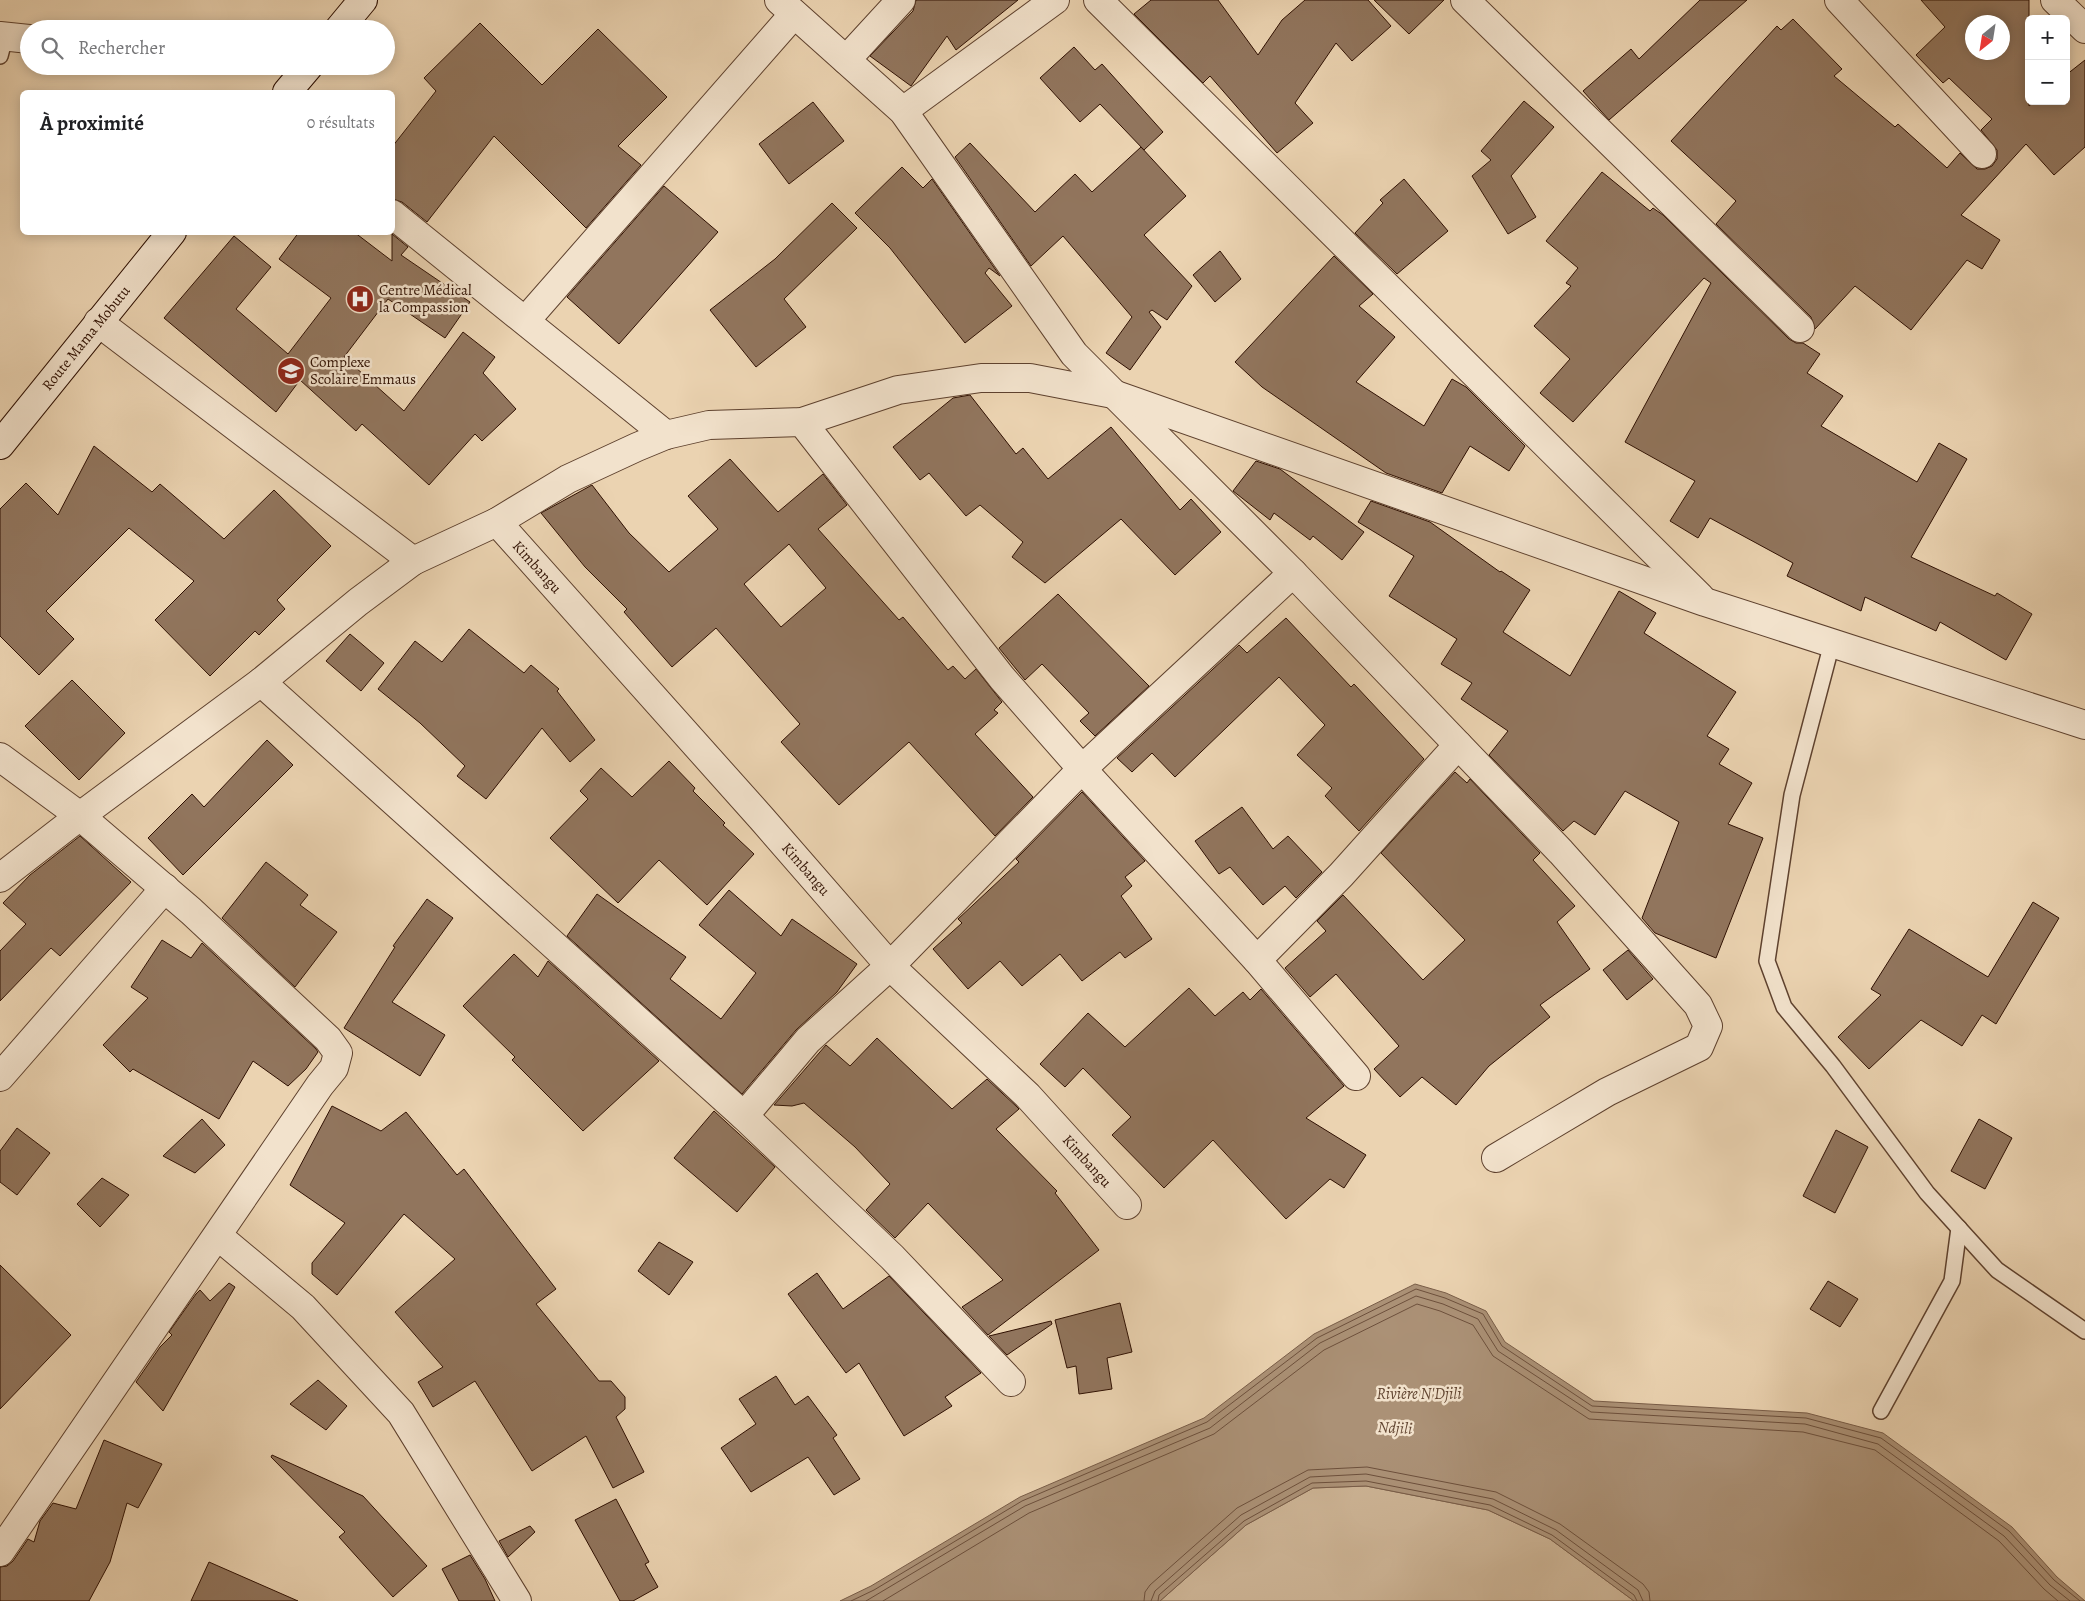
<!DOCTYPE html>
<html lang="fr">
<head>
<meta charset="utf-8">
<style>
	body { margin:0; font-family:Alegreya,serif; background:#f2f2f2; color:#202124 }
	.controls { position:absolute; right:15px; top:15px; display:grid; overflow:hidden; border-radius:8px; box-shadow:0 2px 12px #0003 }
	.controls button { width:45px; height:45px; display:grid; place-items:center; padding:0; border:0; border-bottom:1px solid #e0e0e0; background:#fff; color:#202124; font:25px sans-serif }
	.compass { position:absolute; left:1965px; top:15px; width:45px; height:45px; border-radius:50%; background:#fff; box-shadow:0 2px 12px #0003; rotate:210deg }
	.list { margin:0; padding:0; list-style:none }
	h2 { display:flex; justify-content:space-between; align-items:center; height:65px; margin:0; padding:0 20px; font-size:21px }
	h2 small { font-size:16px; font-weight:400; color:#757577 }
	.icon { flex:none; width:28px; height:28px; fill:none; stroke:currentColor; stroke-width:2; stroke-linecap:round; stroke-linejoin:round }
	.map { position:relative; flex:none; width:2085px; height:1601px; overflow:hidden }
	.search { position:absolute; background:#fff; box-shadow:0 2px 12px #0003; left:20px; top:20px; width:375px; height:55px; display:flex; align-items:center; gap:12px; box-sizing:border-box; padding:0 18px; border-radius:28px; color:#757577; font-size:19px }
	.panel { position:absolute; background:#fff; box-shadow:0 2px 12px #0003; left:20px; top:90px; width:375px; height:145px; border-radius:8px }
	.map>svg:first-child { display:block }
	.green { fill:#cbb293; stroke:#7d614a }
	.water { fill:#ab9176; stroke:#795d48 }
	.lines { fill:none; stroke-linecap:round; stroke-linejoin:round }
	.shore { stroke:#6d503c; stroke-width:1 }
	.building { fill:#91755d; stroke:#2f1002; fill-rule:evenodd }
	.lane-casing { stroke:#5e412e; stroke-width:18 }
	.street-casing { stroke:#5e412e; stroke-width:30 }
	.secondary-casing { stroke:#2f1002; stroke-width:30 }
	.lane { stroke:#f2e2cc; stroke-width:15 }
	.street { stroke:#f2e2cc; stroke-width:28 }
	.secondary { stroke:#f2e2cc; stroke-width:28 }
	.labels { text-anchor:middle; stroke-width:5; stroke-linejoin:round; paint-order:stroke }
	.poi-label { font-size:15px; fill:#2f1002; stroke:#f2e2cc; text-anchor:start }
	.street-label { font-size:15px; fill:#2f1002; stroke:#f2e2cc }
	.water-label { font-size:16px; font-style:italic; fill:#614430; stroke:#f2e2cc }
</style>
</head>
<body>
<div class="map">
<svg width="2085" height="1601" viewBox="0 0 2085 1601">
	<rect width="100%" height="100%" fill="#ebd3b1"/>
	<filter id="stains"><feTurbulence type="fractalNoise" baseFrequency=".004" numOctaves="4"/><feColorMatrix values="0 0 0 0 .2 0 0 0 0 .09 0 0 0 0 .02 0 0 0 .5 -.17"/></filter>
	<radialGradient id="worn" r=".72"><stop offset=".6" stop-color="#630" stop-opacity="0"/><stop offset="1" stop-color="#630" stop-opacity=".3"/></radialGradient>
	<path class="green" d="M1366,1486L1488,1510L1550,1539L1634,1601H1160L1246,1525L1313,1488Z"/>
	<path class="water" d="M1415,1284L1446,1293L1486,1311L1505,1342L1594,1401L1807,1413L1883,1433L2012,1527L2057,1577L2085,1601H1634L1550,1539L1488,1510L1366,1486L1313,1488L1246,1525L1160,1601H840L871,1586L1020,1497L1204,1418L1314,1334Z"/>
	<g class="lines">
		<g class="shore">
			<path d="M851,1601L874,1590L1022,1501L1207,1422L1317,1338L1416,1289L1445,1298L1483,1314L1502,1346L1592,1406L1806,1418L1881,1438L2009,1531L2054,1580L2080,1601"/>
			<path d="M866,1601L1025,1506L1210,1428L1320,1343L1416,1296L1443,1304L1478,1319L1498,1351L1591,1412L1805,1424L1878,1444L2004,1536L2050,1585L2070,1601"/>
			<path d="M883,1601L1029,1513L1214,1434L1324,1350L1417,1304L1440,1311L1473,1325L1493,1356L1589,1419L1803,1432L1875,1450L1999,1541L2044,1589L2058,1601"/>
			<path d="M1144,1601L1145,1592L1150,1585L1237,1508L1308,1470L1367,1467L1496,1492L1560,1524L1643,1584L1649,1592L1650,1601"/>
			<path d="M1151,1601L1155,1591L1241,1515L1310,1477L1366,1474L1493,1499L1556,1530L1638,1590L1643,1601"/>
			<path d="M1158,1601L1159,1595L1244,1521L1312,1483L1366,1481L1490,1505L1552,1535L1634,1595L1637,1601"/>
		</g>
	</g>
	<g class="building">
		<path d="M916,0H1018L956,50L947,36L911,86L870,56L913,11Z"/>
		<path d="M1151,0H1218L1258,55L1282,20L1305,0H1368L1391,26L1352,61L1336,43L1295,103L1313,123L1277,153L1210,76L1203,83L1134,14Z"/>
		<path d="M1374,0H1444L1409,34Z"/>
		<path d="M1700,0H1747L1609,120L1583,91L1631,49L1639,59Z"/>
		<path d="M1921,0H2029V106L2035,101H2066V75L2085,60V147L2054,175L2026,144L1961,215L2000,240L1982,269L1967,260L1911,330L1855,286L1815,329L1811,317L1716,224L1736,201L1671,141L1777,26L1781,30L1793,19L1842,69L1834,76L1895,127L1898,124L1947,168L1960,153L1977,169H1985L1992,166L1997,159V150L1981,130L1992,119L1949,78L1943,83L1916,55L1945,27ZM1972,22H2002V52H1972Z"/>
		<path d="M480,23L542,85L598,29L667,97L618,146L641,165L586,228L494,136L427,222L402,202L392,199V147L436,91L424,78Z"/>
		<path d="M1074,47L1095,70L1102,64L1163,132L1144,150L1100,104L1080,122L1040,78Z"/>
		<path d="M1524,101L1554,127L1511,176L1536,217L1508,234L1472,176L1491,160L1481,151Z"/>
		<path d="M813,102L844,141L789,184L759,144Z"/>
		<path d="M970,143L1035,212L1075,174L1092,192L1141,147L1186,196L1144,235L1192,286L1167,320L1152,310L1149,312L1161,327L1130,370L1106,353L1132,317L1063,236L1031,266L955,157Z"/>
		<path d="M902,167L923,188L932,179L1000,276L989,268L985,273L1012,306L965,343L890,248L855,213Z"/>
		<path d="M1602,172L1650,211L1653,208L1663,215L1789,339L1796,343H1803L1820,354L1807,373L1843,396L1821,426L1917,482L1939,443L1967,459L1911,557L1995,596L1997,593L2032,614L2006,660L1940,622L1936,631L1865,597L1861,611L1787,576L1793,563L1710,518L1698,538L1670,521L1695,481L1625,442L1711,283L1704,278L1573,422L1540,393L1570,359L1534,326L1571,286L1566,283L1578,268L1546,241Z"/>
		<path d="M1404,179L1448,231L1397,274L1355,233L1383,203L1380,200Z"/>
		<path d="M664,186L718,232L619,344L567,297Z"/>
		<path d="M832,203L857,228L784,299L806,327L756,367L710,310L775,259Z"/>
		<path d="M299,232H354L392,261V234L408,247L401,255L470,302L445,338L388,299L344,357L404,411L463,332L495,357L483,373L516,409L482,441L475,434L429,485L362,424L356,431L300,380L276,412L164,318L234,236L271,267L236,309L288,354L331,298L279,259Z"/>
		<path d="M1220,251L1241,279L1215,302L1193,275Z"/>
		<path d="M1334,256L1373,294L1359,306L1395,337L1356,382L1424,426L1452,379L1466,387L1525,446L1509,471L1470,446L1442,493L1386,473L1262,387L1235,362Z"/>
		<path d="M970,395L1016,454L1023,448L1048,479L1111,427L1180,510L1191,499L1221,532L1175,575L1121,519L1045,583L1012,557L1023,542L980,505L966,516L929,473L920,480L893,447L953,398Z"/>
		<path d="M94,446L152,492L160,484L224,539L274,490L331,546L277,600L285,609L259,635L255,631L210,676L155,620L194,581L129,528L46,611L74,639L39,675L0,636V509L26,483L58,515Z"/>
		<path d="M730,459L778,512L823,474L847,505L818,529L899,620L903,617L948,670L953,666L965,679L976,669L1002,702L994,710L998,713L975,734L1033,797L995,836L909,742L839,805L781,742L800,724L716,628L672,667L624,612L627,609L585,567L541,513L592,485L629,533L669,572L718,529L688,496ZM789,544L826,588L781,627L744,584Z"/>
		<path d="M1256,461L1280,469L1364,532L1342,560L1313,536L1310,540L1274,513L1270,520L1233,491Z"/>
		<path d="M1371,501L1430,522L1500,572L1501,571L1530,590L1503,632L1570,676L1619,591L1656,613L1644,633L1736,692L1707,736L1729,749L1719,764L1752,783L1728,824L1763,838L1716,958L1655,933L1642,918L1679,822L1625,791L1595,835L1574,821L1563,831L1489,755L1508,731L1461,699L1472,683L1441,664L1457,639L1389,596L1414,556L1358,522Z"/>
		<path d="M1058,594L1149,686L1095,736L1080,721L1089,713L1042,664L1025,680L999,648Z"/>
		<path d="M1286,618L1351,687L1354,684L1424,759L1359,831L1325,796L1332,788L1297,755L1325,725L1279,677L1175,777L1152,753L1132,772L1117,758L1239,645L1247,653Z"/>
		<path d="M469,629L524,673L531,665L559,689L557,691L595,740L570,762L542,728L486,799L457,776L465,766L420,723L378,689L415,641L442,662Z"/>
		<path d="M350,634L384,663L361,691L326,661Z"/>
		<path d="M72,680L125,733L79,780L25,726Z"/>
		<path d="M267,740L293,765L183,875L148,838L192,794L204,807Z"/>
		<path d="M669,761L695,788L693,791L725,823L723,825L754,854L707,905L659,860L618,903L550,838L588,799L580,791L601,768L632,797Z"/>
		<path d="M1455,772L1467,783L1470,779L1540,853L1533,860L1575,906L1557,922L1590,969L1540,1005L1550,1017L1489,1066L1456,1105L1422,1077L1400,1097L1374,1069L1399,1046L1336,974L1310,997L1285,968L1326,931L1317,921L1343,895L1423,980L1465,940L1381,853Z"/>
		<path d="M1082,792L1145,861L1125,877L1132,886L1121,896L1152,939L1125,958L1120,952L1082,981L1060,954L1022,986L1000,961L968,989L933,949L962,923L958,919L1019,862L1016,859Z"/>
		<path d="M1242,807L1273,849L1288,836L1322,872L1296,898L1285,886L1263,905L1230,867L1219,874L1195,841Z"/>
		<path d="M80,836L131,882L60,956L51,948L0,1001V951L26,924L3,903L30,875Z"/>
		<path d="M266,862L308,895L300,905L337,932L295,987L222,918Z"/>
		<path d="M729,890L781,936L792,919L857,964L837,992L796,1030L742,1094L567,936L597,894L686,957L670,979L721,1019L756,973L699,925Z"/>
		<path d="M427,899L453,918L392,1002L445,1035L420,1076L344,1028L395,947L393,946Z"/>
		<path d="M2033,902L2059,918L1996,1024L1982,1015L1962,1046L1921,1020L1869,1069L1838,1037L1881,995L1871,989L1909,929L1988,977Z"/>
		<path d="M162,940L191,958L202,943L316,1049L318,1052L306,1069L288,1086L253,1061L219,1119L133,1069L130,1072L103,1045L148,998L131,987Z"/>
		<path d="M1628,950L1653,979L1627,1000L1603,970Z"/>
		<path d="M514,954L538,977L548,961L659,1061L583,1131L512,1060L515,1057L463,1006Z"/>
		<path d="M1189,988L1215,1016L1243,992L1250,1000L1261,989L1344,1086L1306,1118L1366,1155L1344,1188L1330,1179L1286,1219L1213,1140L1164,1188L1112,1135L1131,1117L1083,1068L1065,1087L1040,1064L1088,1013L1125,1047Z"/>
		<path d="M877,1038L952,1109L987,1079L1017,1107L1019,1109L996,1129L1057,1191L1055,1193L1099,1250L988,1335L962,1307L1003,1280L928,1203L895,1238L866,1210L890,1184L855,1147L804,1103L792,1106L774,1105L826,1045L850,1066Z"/>
		<path d="M332,1106L381,1131L406,1112L457,1175L464,1169L556,1289L536,1304L599,1381H611L625,1397V1409L616,1417L644,1472L613,1488L586,1436L532,1471L475,1381L433,1407L418,1382L443,1367L395,1312L455,1259L404,1214L337,1295L312,1274V1263L345,1223L290,1185Z"/>
		<path d="M714,1111L775,1167L737,1212L674,1158Z"/>
		<path d="M202,1119L225,1145L195,1173L163,1156Z"/>
		<path d="M1979,1119L2012,1138L1985,1189L1951,1171Z"/>
		<path d="M17,1128L50,1153L17,1195L0,1182V1151Z"/>
		<path d="M1836,1130L1868,1147L1835,1213L1803,1196Z"/>
		<path d="M102,1178L129,1195L100,1227L77,1204Z"/>
		<path d="M659,1242L693,1262L669,1295L638,1271Z"/>
		<path d="M0,1265L71,1335L0,1409Z"/>
		<path d="M817,1273L843,1309L889,1276L981,1373L945,1397L952,1406L904,1436L859,1363L846,1373L788,1294Z"/>
		<path d="M1828,1281L1858,1299L1840,1327L1810,1309Z"/>
		<path d="M229,1283L235,1287L163,1411L136,1382L160,1347L172,1335L169,1332L196,1294L200,1290L210,1301Z"/>
		<path d="M1120,1303L1132,1352L1107,1358L1112,1389L1079,1394L1076,1366L1067,1368L1055,1320Z"/>
		<path d="M1051,1321L1052,1324L1007,1355L989,1336Z"/>
		<path d="M776,1376L795,1405L808,1396L837,1435L833,1438L860,1479L834,1495L808,1457L751,1492L721,1448L756,1424L739,1399Z"/>
		<path d="M318,1380L347,1406L326,1430L290,1404Z"/>
		<path d="M104,1440L162,1464L138,1508L127,1503L110,1562L89,1601H0V1567L7,1566L13,1561L28,1539L34,1542L40,1521L53,1503L76,1509Z"/>
		<path d="M272,1455L363,1496L427,1566L393,1597L339,1537L345,1532L271,1457Z"/>
		<path d="M616,1499L649,1562L645,1564L658,1587L633,1601H620L575,1520Z"/>
		<path d="M530,1526L535,1532L508,1557L499,1541Z"/>
		<path d="M470,1555L485,1579L495,1601H459L442,1569Z"/>
		<path d="M209,1562L298,1601H191Z"/>
	</g>
	<g class="lines">
		<g class="lane-casing">
			<g id="lane">
				<path d="M0,56L5,37"/>
				<path d="M1832,643L1792,795L1767,961L1784,1007L1833,1066L1927,1193L1997,1270L2085,1331"/>
				<path d="M1881,1411L1952,1281L1959,1228"/>
			</g>
		</g>
		<g class="street-casing">
			<g id="street">
				<path d="M779,0L903,111L1074,354L1293,573L1561,852L1698,1005L1708,1026L1699,1047L1607,1092L1496,1158"/>
				<path d="M1098,0L1700,597"/>
				<path d="M1465,0L1800,328"/>
				<path d="M1839,0L1982,154"/>
				<path d="M2055,0L2085,29"/>
				<path d="M0,36L29,39"/>
				<path d="M846,60L901,0"/>
				<path d="M903,111L1055,0"/>
				<path d="M392,214L666,435"/>
				<path d="M526,320L794,14"/>
				<path d="M98,322L413,561"/>
				<path d="M802,422L1002,678L1082,769L1257,960L1356,1076"/>
				<path d="M497,522L763,820L890,966L1028,1096L1127,1205"/>
				<path d="M261,682L744,1116L892,1257L1011,1382"/>
				<path d="M0,757L80,816L191,911L328,1039L338,1053L334,1068L320,1085L0,1552"/>
				<path d="M0,878L80,816L261,682L358,602L413,561L497,522L568,479L637,447L666,435L709,425L802,422L898,390L981,378H1030L1113,394L1705,602L2085,725"/>
				<path d="M1257,960L1341,875L1458,745"/>
				<path d="M0,1077L165,888"/>
				<path d="M744,1116L808,1040L890,966L1082,769L1293,573"/>
				<path d="M218,1236L303,1307L401,1413L517,1601"/>
			</g>
		</g>
		<g class="secondary-casing">
			<g id="secondary">
				<path d="M339,29L363,0"/>
				<path d="M287,92L309,66"/>
				<path d="M0,445L172,232"/>
			</g>
		</g>
		<use href="#lane" class="lane"/>
		<use href="#street" class="street"/>
		<use href="#secondary" class="secondary"/>
	</g>
	<defs>
		<g id="hospital-disc" transform="scale(1.4375)"><circle r="9.5" fill="#8f2418" stroke="#f2e2cc"/><path d="M-5-5h3v3.5h4V-5h3V5h-3V1.5h-4V5h-3Z" fill="#fff"/></g>
		<g id="school-disc" transform="scale(1.4375)"><circle r="9.5" fill="#8f2418" stroke="#f2e2cc"/><path d="M0-5L7-2L0 1L-7-2ZM-4 1L0 2.5L4 1V4Q0 6-4 4Z" fill="#fff"/></g>
	</defs>
	<g fill-rule="evenodd">
		<use href="#hospital-disc" x="360" y="299"/>
		<use href="#school-disc" x="291" y="371"/>
	</g>
	<g class="labels">
		<g class="poi-label">
			<text x="379" y="295">Centre Médical<tspan x="379" dy="17">la Compassion</tspan></text>
			<text x="310" y="367">Complexe<tspan x="310" dy="17">Scolaire Emmaus</tspan></text>
		</g>
		<g class="street-label">
			<text transform="translate(86 338) rotate(-51)" y="5">Route Mama Mobutu</text>
			<text transform="translate(537 567) rotate(48)" y="5">Kimbangu</text>
			<text transform="translate(806 869) rotate(49)" y="5">Kimbangu</text>
			<text transform="translate(1087 1161) rotate(48)" y="5">Kimbangu</text>
		</g>
		<g class="water-label">
			<text x="1419" y="1399">Rivière N'Djili</text>
			<text transform="translate(1395 1427) rotate(3)" y="6">Ndjili</text>
		</g>
	</g>
	<rect width="100%" height="100%" filter="url(#stains)"/>
	<rect width="100%" height="100%" fill="url(#worn)"/>
</svg>
<div class="controls">
<button>+</button>
<button>−</button>
</div>
<svg class="compass" viewBox="-18 -18 36 36"><path d="M0-13l5 13h-10z" fill="#e53935"/><path d="M0 13l5-13h-10z" fill="#757577"/></svg>
<div class="search"><svg class="icon" aria-label="search" viewBox="0 0 24 24"><circle cx="10" cy="10" r="6"/><path d="M15 15l6 6"/></svg>Rechercher</div>
<section class="panel">
<h2>À proximité<small>0 résultats</small></h2>
<ul class="list">
</ul>
</section>
</div>
</body>
</html>
